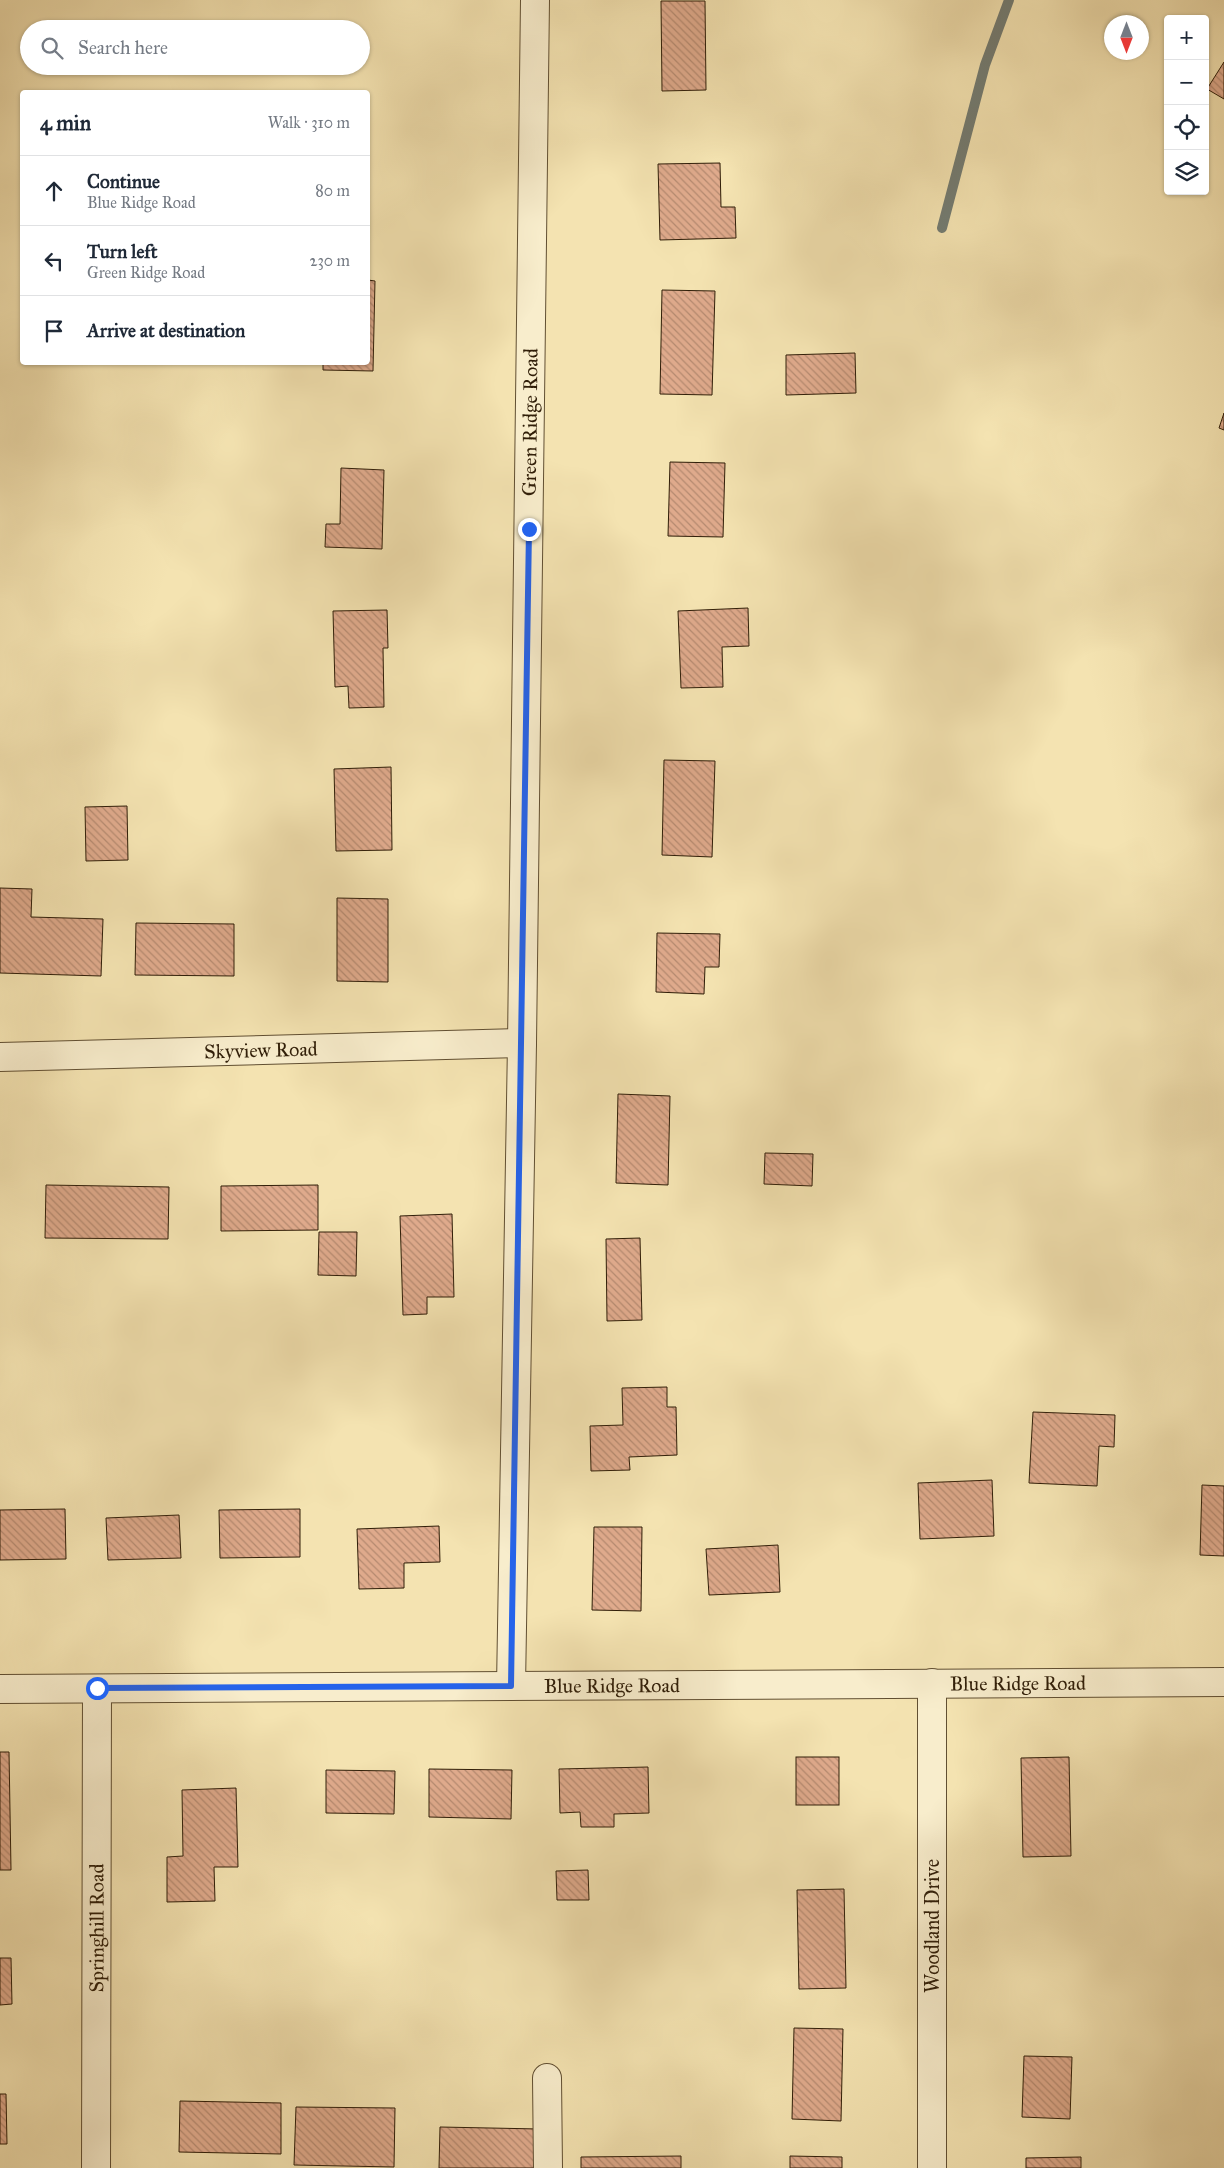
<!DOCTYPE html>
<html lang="en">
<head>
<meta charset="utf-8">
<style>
	body { margin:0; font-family:"IM FELL Great Primer",serif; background:#f2f2f3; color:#1f2937 }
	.controls { position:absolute; right:15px; top:15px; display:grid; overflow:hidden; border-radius:5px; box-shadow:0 1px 4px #0004 }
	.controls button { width:45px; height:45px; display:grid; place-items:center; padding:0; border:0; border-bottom:1px solid #e0e1e3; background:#fff; color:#1f2937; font:25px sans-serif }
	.compass { position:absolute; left:1104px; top:15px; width:45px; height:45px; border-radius:50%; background:#fff; box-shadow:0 1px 4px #0004; rotate:180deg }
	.stop { position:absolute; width:15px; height:15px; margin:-11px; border:4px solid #2563eb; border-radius:50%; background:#fff }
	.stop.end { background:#2563eb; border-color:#fff; box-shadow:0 1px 5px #0008 }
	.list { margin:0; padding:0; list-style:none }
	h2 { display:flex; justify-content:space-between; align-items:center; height:65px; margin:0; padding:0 20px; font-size:21px }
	h2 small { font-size:16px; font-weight:400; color:#747a83 }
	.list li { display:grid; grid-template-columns:32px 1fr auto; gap:15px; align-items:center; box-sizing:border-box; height:70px; padding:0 20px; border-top:1px solid #e0e1e3 }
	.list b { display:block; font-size:19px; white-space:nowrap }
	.list p { margin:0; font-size:16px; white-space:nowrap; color:#747a83 }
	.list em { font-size:16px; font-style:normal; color:#747a83 }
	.icon { flex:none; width:28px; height:28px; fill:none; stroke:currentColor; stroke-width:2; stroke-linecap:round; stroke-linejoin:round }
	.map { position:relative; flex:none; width:1224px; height:2168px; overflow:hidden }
	.search { position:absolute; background:#fff; box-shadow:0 1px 4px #0004; left:20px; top:20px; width:350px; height:55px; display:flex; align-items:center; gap:12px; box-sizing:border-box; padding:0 18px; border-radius:28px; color:#747a83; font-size:19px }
	.panel { position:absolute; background:#fff; box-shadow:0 1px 4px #0004; left:20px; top:90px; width:350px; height:275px; border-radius:5px }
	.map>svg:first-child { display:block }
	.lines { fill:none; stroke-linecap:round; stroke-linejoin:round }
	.stream { stroke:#747c72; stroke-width:10 }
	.building { fill:url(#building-back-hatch); stroke:#301e08 }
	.minor-casing { stroke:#614f32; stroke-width:30 }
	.minor { stroke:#f8edcc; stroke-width:28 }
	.route { stroke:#2563eb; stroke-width:6 }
	.labels { text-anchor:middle; stroke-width:4.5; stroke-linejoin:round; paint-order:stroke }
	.street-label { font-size:20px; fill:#301e08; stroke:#f8edcc }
</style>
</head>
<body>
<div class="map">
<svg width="1224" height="2168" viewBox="0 0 1224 2168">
	<defs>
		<pattern id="building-back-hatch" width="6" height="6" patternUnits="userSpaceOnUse" patternTransform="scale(1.25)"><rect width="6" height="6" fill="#dfaa8c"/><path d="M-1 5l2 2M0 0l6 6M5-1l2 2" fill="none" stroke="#b58a70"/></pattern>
	</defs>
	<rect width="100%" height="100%" fill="#f4e3b1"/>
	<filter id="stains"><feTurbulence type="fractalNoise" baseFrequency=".004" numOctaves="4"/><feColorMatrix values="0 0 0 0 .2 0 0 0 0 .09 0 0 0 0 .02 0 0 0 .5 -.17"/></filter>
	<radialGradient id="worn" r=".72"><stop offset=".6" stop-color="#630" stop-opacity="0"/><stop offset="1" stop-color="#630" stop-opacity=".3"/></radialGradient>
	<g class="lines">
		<path class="stream" d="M942,228L985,65L1009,0"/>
	</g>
	<g class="building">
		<path d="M661,1H705L706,90L662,91Z"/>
		<path d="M1224,62V99L1207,89Z"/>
		<path d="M720,163L721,207H735L736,238L660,240L658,164Z"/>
		<path d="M368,280L375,281L373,371L323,370V362H368Z"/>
		<path d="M662,290L715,291L712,395L660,394Z"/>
		<path d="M855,353L856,393L786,395V355Z"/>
		<path d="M1224,413V430L1219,428Z"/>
		<path d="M670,462L725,463L723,537L668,536Z"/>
		<path d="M341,468L384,470L382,549L325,547L326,524H340Z"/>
		<path d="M748,608L749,646L722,647L723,687L681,688L678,611Z"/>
		<path d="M387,610L388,648H383L384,707L349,708L348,686L335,687L333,611Z"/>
		<path d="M664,760L715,761L712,857L662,855Z"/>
		<path d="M391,767L392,850L336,851L334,769Z"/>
		<path d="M127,806L128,860L86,861L85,807Z"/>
		<path d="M0,888L32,889L31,917L103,919L101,976L0,973Z"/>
		<path d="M337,898L388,899V982L337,981Z"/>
		<path d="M136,923L234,924V976L135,975Z"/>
		<path d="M657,933L720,934L719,967H705L704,994L656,992Z"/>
		<path d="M618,1094L670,1096L668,1185L616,1183Z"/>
		<path d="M765,1153L813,1154L812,1186L764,1184Z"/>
		<path d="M46,1185L169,1187L168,1239L45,1238Z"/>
		<path d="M318,1185V1230L221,1231V1186Z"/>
		<path d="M452,1214L454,1297H427V1314L403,1315L400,1216Z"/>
		<path d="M319,1232H357L356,1276L318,1275Z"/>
		<path d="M640,1238L642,1320L607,1321L606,1239Z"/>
		<path d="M667,1387V1407H676L677,1455L629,1457L630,1470L591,1471L590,1426L623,1425L622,1388Z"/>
		<path d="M1033,1412L1115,1415L1114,1447L1099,1446L1097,1486L1029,1483Z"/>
		<path d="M992,1480L994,1536L920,1539L918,1483Z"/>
		<path d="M1202,1485L1224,1486V1556L1200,1555Z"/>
		<path d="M65,1509L66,1559L0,1560V1510Z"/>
		<path d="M300,1509V1557L220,1558L219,1510Z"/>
		<path d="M179,1515L181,1558L108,1560L106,1518Z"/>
		<path d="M439,1526L440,1562L404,1563V1588L359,1589L357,1529Z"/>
		<path d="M594,1527H642L641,1611L592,1610Z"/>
		<path d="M778,1545L780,1592L709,1595L706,1549Z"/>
		<path d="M0,1752H9L11,1870H0Z"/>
		<rect x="796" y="1757" width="43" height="48"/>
		<path d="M1069,1757L1071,1856L1023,1857L1021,1758Z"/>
		<path d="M648,1767L649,1813L614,1814V1827H581L580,1812L560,1813L559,1769Z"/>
		<path d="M429,1769L512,1770L511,1819L429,1817Z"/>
		<path d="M326,1770L395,1771L394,1814L326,1813Z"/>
		<path d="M236,1788L238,1867H214L215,1901L167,1902V1857L183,1856L182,1790Z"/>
		<path d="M588,1870L589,1900H557L556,1871Z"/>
		<path d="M844,1889L846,1988L799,1989L797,1890Z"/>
		<path d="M0,1958H11L12,2004L0,2005Z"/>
		<path d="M794,2028L843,2029L841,2121L792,2119Z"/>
		<path d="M1024,2056L1072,2057L1070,2119L1022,2117Z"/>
		<path d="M0,2094H6L7,2144H0Z"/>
		<path d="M180,2101L281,2103V2154L179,2152Z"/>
		<path d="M296,2107L395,2108L394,2167L294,2165Z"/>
		<path d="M440,2127L539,2129L538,2168H439Z"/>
		<path d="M681,2156V2168H581V2157Z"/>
		<path d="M790,2156L842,2157V2168H790Z"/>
		<path d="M1081,2157V2168H1026V2158Z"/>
	</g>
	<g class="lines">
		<g class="minor-casing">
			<g id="minor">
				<path id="s1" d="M0,1057L522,1043"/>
				<path d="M932,1683V2168"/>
				<path id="s2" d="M511,1686L522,1043L535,0"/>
				<path id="s3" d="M0,1689L1224,1682"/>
				<path d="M547,2078L548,2168"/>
				<path id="s4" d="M96,2168L97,1689"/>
			</g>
		</g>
		<use href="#minor" class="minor"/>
	</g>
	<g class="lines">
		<path class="route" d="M97,1688L511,1686L529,529"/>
	</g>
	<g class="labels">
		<g class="street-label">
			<text dy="7" stroke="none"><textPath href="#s2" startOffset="1264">Green Ridge Road</textPath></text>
			<text dy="7" stroke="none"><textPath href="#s1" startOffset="261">Skyview Road</textPath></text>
			<text dy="7" stroke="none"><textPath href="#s3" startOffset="1018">Blue Ridge Road</textPath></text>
			<text dy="7" stroke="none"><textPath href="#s3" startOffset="612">Blue Ridge Road</textPath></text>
			<text transform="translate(932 1926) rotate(-90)" y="7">Woodland Drive</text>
			<text dy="7" stroke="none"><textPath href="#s4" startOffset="240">Springhill Road</textPath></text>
		</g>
	</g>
	<rect width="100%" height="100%" filter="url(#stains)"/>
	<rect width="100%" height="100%" fill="url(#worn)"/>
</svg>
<div class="controls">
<button>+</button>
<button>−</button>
<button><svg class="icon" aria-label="locate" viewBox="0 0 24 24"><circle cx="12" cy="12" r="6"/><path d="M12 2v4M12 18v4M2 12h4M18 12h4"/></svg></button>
<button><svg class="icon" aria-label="layers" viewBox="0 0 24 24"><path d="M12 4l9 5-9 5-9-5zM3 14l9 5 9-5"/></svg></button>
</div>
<svg class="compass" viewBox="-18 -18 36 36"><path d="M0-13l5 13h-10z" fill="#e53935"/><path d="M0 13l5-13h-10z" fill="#747a83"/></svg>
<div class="stop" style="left:97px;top:1688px"></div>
<div class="stop end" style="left:529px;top:529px"></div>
<div class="search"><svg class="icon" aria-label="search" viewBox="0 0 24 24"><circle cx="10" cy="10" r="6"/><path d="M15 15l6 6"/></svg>Search here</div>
<section class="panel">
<h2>4 min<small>Walk · 310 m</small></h2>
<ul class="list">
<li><svg class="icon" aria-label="ahead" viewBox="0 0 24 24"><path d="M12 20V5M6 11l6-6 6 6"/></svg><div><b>Continue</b><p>Blue Ridge Road</p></div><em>80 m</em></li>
<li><svg class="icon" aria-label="left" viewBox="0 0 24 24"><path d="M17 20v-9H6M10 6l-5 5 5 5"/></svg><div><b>Turn left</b><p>Green Ridge Road</p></div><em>230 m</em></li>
<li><svg class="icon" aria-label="arrive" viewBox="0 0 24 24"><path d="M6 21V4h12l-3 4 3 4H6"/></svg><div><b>Arrive at destination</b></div></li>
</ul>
</section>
</div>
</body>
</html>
